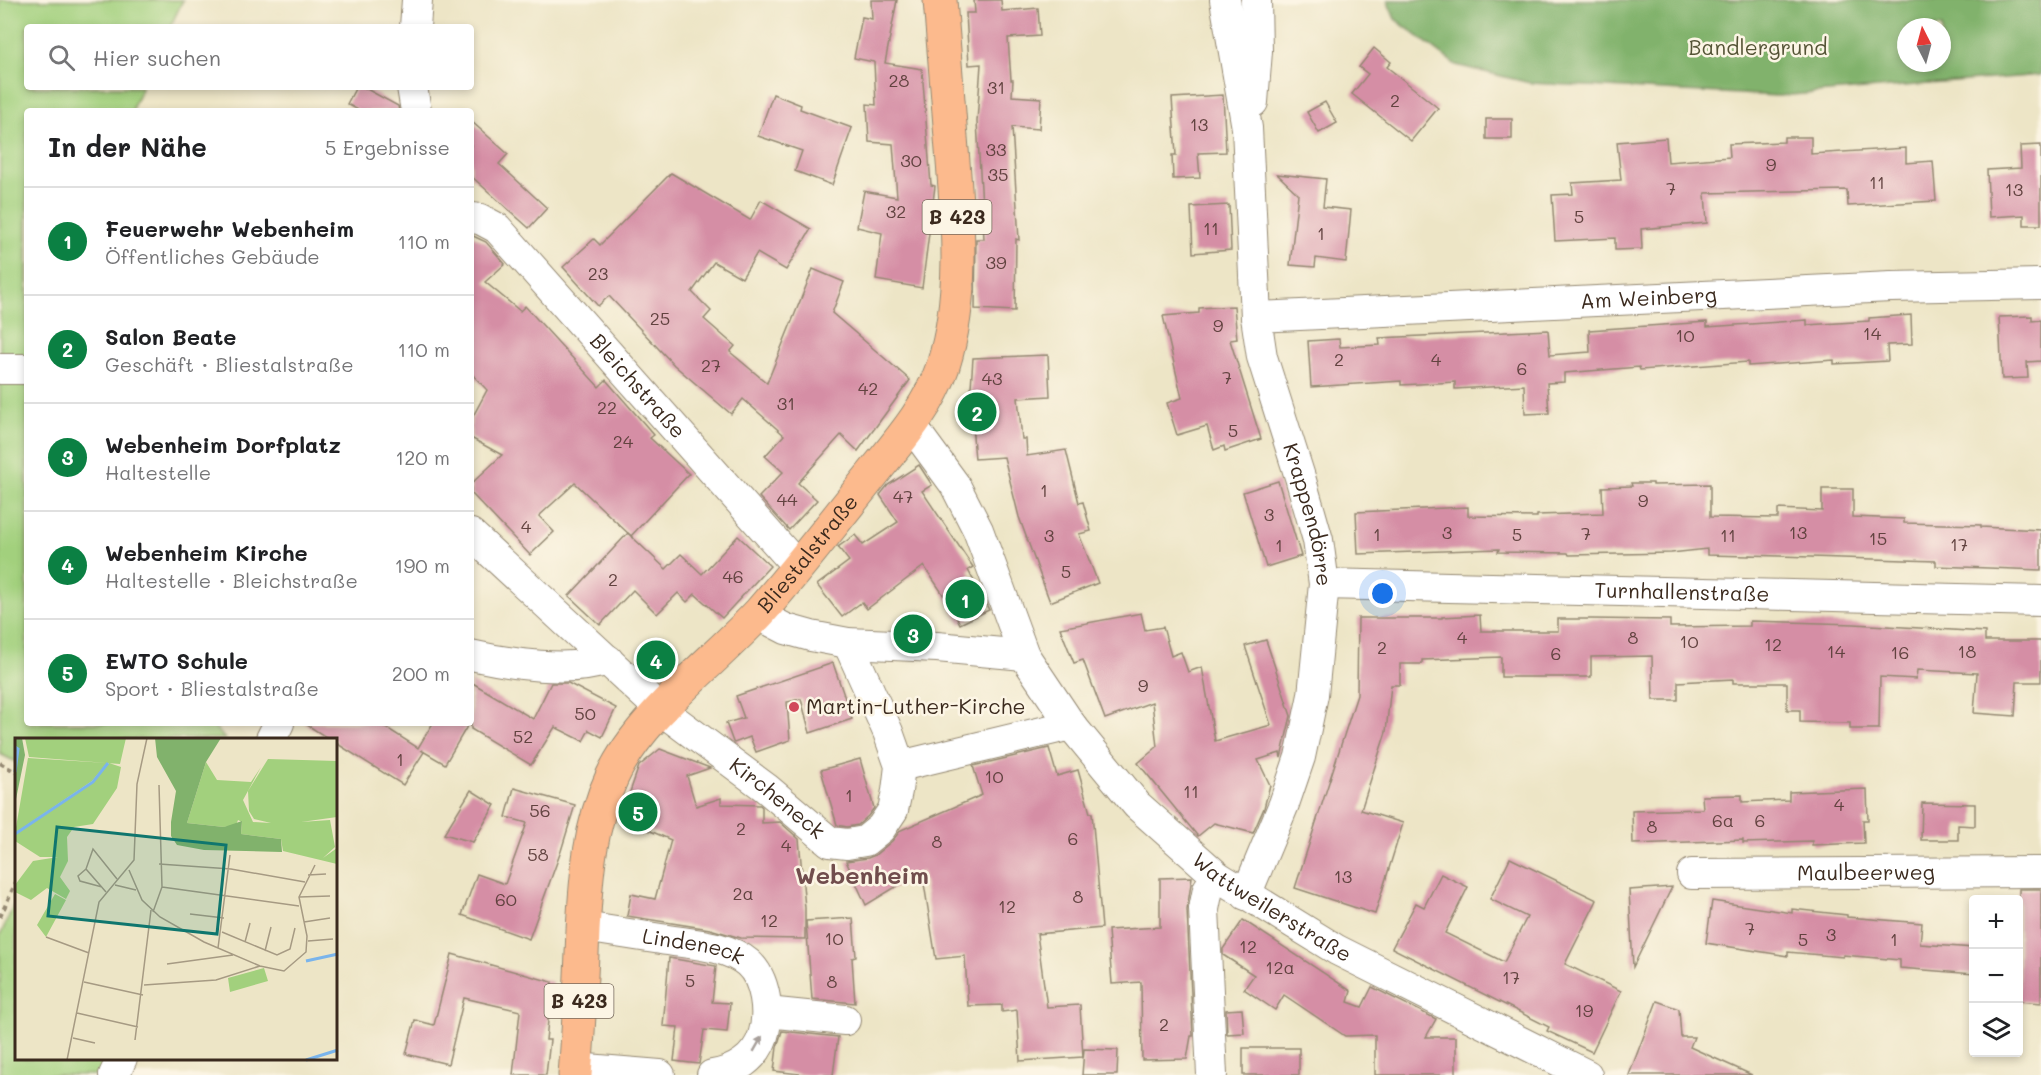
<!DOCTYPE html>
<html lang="de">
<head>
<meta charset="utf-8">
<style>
	body { margin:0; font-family:Mali,sans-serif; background:#f2f2f2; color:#202124 }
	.controls { position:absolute; right:18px; bottom:18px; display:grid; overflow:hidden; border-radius:6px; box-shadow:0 3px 9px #0003 }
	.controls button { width:54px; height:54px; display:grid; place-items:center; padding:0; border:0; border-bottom:2px solid #e0e0e0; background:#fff; color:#202124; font:30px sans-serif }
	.compass { position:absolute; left:1897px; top:18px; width:54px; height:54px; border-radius:50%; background:#fff; box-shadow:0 3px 9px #0003; rotate:354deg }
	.you { position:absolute; left:1383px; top:594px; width:21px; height:21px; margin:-15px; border:4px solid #fff; border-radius:50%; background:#1a73e8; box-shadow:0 0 0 9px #1a73e833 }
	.badge { display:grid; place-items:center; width:39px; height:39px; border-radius:50%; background:#0b8043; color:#fff; font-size:20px; font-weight:700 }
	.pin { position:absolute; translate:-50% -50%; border:3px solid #fff; box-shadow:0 2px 6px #0006 }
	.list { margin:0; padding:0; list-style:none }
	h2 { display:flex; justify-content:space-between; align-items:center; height:78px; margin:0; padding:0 24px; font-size:26px }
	h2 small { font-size:20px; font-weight:400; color:#757577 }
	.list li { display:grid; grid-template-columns:39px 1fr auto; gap:18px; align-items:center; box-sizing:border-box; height:108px; padding:0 24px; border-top:2px solid #e0e0e0 }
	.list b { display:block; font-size:22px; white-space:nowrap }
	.list p { margin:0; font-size:20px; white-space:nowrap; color:#757577 }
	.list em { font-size:20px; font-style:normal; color:#757577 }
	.icon { flex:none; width:33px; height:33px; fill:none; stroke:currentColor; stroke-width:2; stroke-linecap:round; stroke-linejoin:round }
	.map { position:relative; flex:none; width:2041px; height:1075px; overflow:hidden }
	.search { position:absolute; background:#fff; box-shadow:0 3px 9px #0003; left:24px; top:24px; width:450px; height:66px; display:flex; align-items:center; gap:15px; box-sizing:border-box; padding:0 21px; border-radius:6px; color:#757577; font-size:22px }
	.panel { position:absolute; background:#fff; box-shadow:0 3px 9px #0003; left:24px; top:108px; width:450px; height:618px; border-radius:6px }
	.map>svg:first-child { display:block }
	.green { fill:#a2d07d; stroke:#6e7d4e; stroke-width:1.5 }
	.forest { fill:#81b26c; stroke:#5e6e45; stroke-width:1.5; fill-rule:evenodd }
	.building { fill:#d58ea5 }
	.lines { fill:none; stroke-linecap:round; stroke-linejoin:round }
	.minor-casing { stroke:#948872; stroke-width:32 }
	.major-casing { stroke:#948872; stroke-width:35 }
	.path { stroke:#948872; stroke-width:4; stroke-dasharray:4.5 4.5; stroke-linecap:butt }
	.minor { stroke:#fff; stroke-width:30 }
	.major { stroke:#fcba8d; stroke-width:33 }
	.oneway { fill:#a79f9a }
	.poi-dot { fill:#d1495b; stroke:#fcf5e5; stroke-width:2 }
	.labels { text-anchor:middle; stroke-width:5; stroke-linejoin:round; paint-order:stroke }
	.number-label { font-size:18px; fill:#624340 }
	.shield { fill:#fcf5e5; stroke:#75675a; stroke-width:1.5 }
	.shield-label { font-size:20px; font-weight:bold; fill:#3b2a1e }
	.park-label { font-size:21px; fill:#555436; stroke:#fcf5e5 }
	.street-label { font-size:21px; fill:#3b2a1e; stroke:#fcf5e5 }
	.poi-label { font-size:21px; fill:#3b2a1e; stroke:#fcf5e5; text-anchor:start }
	.quarter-label { font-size:24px; font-weight:bold; fill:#714d4d; stroke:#fcf5e5 }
	.inset-river { fill:none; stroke:#7ab4eb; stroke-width:3 }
	.inset-road { fill:none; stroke:#a69a83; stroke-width:1.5 }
	.view { fill:#0f766e; fill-opacity:0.15; stroke:#0f766e; stroke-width:3 }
	.inset-edge { fill:none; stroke:#3b2a1e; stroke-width:3 }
</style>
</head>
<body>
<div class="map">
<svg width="2041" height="1075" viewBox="0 0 2041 1075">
	<rect width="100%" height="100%" fill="#fcf5e5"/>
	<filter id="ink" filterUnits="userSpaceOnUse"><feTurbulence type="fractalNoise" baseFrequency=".0167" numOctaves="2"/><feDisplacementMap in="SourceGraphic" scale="12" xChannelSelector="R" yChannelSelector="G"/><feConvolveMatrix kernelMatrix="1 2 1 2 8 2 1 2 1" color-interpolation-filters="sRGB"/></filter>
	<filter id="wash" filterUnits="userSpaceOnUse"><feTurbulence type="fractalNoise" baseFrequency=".008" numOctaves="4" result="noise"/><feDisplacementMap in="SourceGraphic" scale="24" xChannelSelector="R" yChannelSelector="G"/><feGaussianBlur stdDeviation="1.35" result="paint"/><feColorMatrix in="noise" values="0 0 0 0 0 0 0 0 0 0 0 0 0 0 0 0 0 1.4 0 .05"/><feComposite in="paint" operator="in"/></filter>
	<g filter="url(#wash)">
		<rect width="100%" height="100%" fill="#ede5c6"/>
		<g class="green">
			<path d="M0,0H183L170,27H27V87H142L133,107V111H27V355H0Z"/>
			<path d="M27,366V723H211L225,739H16V762L0,754V368Z"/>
			<path d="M16,900V1058L116,1059L109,1075H0V936Z"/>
		</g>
		<path class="forest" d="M1387,0H2041V75L1778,96L1530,83L1456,65L1395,19ZM1906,27H1942V63H1906Z"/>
		<g id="blocks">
			<g class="building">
				<path d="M871,0H897L885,63L922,69L931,185L935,186L922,288L876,280L882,233L857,227L864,191L897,197L893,144L869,142L867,104L876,105L874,62L854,58L862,17L872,19Z"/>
				<path d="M974,0H1001L1002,11L1038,8L1040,36L1008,38L1011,80H1013L1012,96L1041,98L1039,129L1012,127L1019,240L1016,239L1015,311L975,309L976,239H984L977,122L981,64L969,65L966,13H975Z"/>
				<path d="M1374,48L1391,62L1387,67L1438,108L1411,141L1352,94L1368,74L1359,67Z"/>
				<path d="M356,87H363L398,106L399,111H360L347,104Z"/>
				<path d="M773,94L801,105L800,109L852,128L832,185L795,171L802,151L758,136Z"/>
				<path d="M1223,95L1226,152L1198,153L1200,178L1173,179L1172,155H1176L1172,98Z"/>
				<path d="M1325,102L1337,123L1319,133L1307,112Z"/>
				<rect x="1486" y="119" width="26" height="20"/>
				<path d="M471,121L508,154L499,164L547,208L529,228L471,176Z"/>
				<path d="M1784,137H1811V154L1906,148V163L1933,161L1936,201L1848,206L1847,190L1705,193L1707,223L1641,229L1642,249L1615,250V238L1555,241L1552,195L1573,194L1572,183L1621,180L1617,142L1666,138L1668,162L1730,157L1729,144L1784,142Z"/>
				<path d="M2041,145V225H2024V215L1989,217L1987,170L2021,168L2020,146Z"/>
				<path d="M671,173L750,220L761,200L811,229L786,270L757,253L742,278L714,262L692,292L711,311L704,319L735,346L730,352L767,383L813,269L844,282L832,313L910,380L858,451L841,435L798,483L817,500L789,530L759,497L783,472L765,456L784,435L743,399L731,414L674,365L609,296L598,306L563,267L594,239L600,245Z"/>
				<path d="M1277,174L1326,179L1323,207L1351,210L1346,262L1316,258L1315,267L1290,265L1298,194Z"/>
				<path d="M1229,205L1231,250L1193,253L1191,207Z"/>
				<path d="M471,235L486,242L505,264L485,282L520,311L525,306L599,387L606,380L654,435L650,438L689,474L631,536L575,483L539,516L554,532L530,555L471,493V484L502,455L471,438V420L487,390L471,373Z"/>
				<path d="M1234,306L1237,339L1230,340L1261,439L1225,451L1224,446L1214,450L1207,426L1177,435L1167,403L1182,398L1163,316L1199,313V308Z"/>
				<path d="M1911,315L1912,344L1887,345L1888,361L1834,364V360L1748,366V362L1640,370L1639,367L1564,373V382L1547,383L1549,413L1525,414L1524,385L1455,389V382L1401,385V381L1311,387L1308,341L1339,339L1340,347L1380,345L1379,338L1548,330L1550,355L1590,352L1589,330L1707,322V327L1807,320V325L1869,321V318Z"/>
				<path d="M2032,316V321L2041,320V361L2027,362L2028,378L2002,379L1999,317Z"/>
				<path d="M1048,355L1050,396L1018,398L1022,439H1026L1027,456L1066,450L1079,503L1083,502L1091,531L1079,534L1098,583L1050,602L1019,517L1004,457L975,459L970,402L973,358Z"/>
				<path d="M919,465L932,485L922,491L973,567L968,570L989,610L960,624L951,606L924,566L867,609L862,602L842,617L817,585L849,561L838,547L855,535L863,545L898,522L880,495L888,485Z"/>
				<path d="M1278,481L1301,556L1266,567L1243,492Z"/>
				<path d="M1631,483H1653V485L1710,484V517L1778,518V509L1822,511V489H1853V517L1904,519V523L1981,525V527L2041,530V570L1936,566V561L1749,555V556L1707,555V549L1671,553L1569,555L1568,553L1498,552L1499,549L1358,554L1356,512L1468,507V516L1537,517V515L1603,513L1602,487L1632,486Z"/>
				<path d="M628,533L666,569L681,554L702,574L738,536L770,566L722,618L695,594L687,602L678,593L657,614L633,590L600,625L569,596Z"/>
				<path d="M1141,613L1145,630L1163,627L1171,656L1181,652L1188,672L1202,667L1215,741L1271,725L1245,646L1266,640L1291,716L1281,758L1280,753L1258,760L1270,785L1264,808L1253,833L1214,823L1198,836L1196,834L1138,763L1157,747L1152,702L1105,719L1083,660L1074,663L1060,628Z"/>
				<path d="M1480,615L1481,631H1558V619H1590L1670,620V627L1750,626V621L1854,624L1985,632V641H2041V682H2017L2015,716L1974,713L1977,673L1917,670L1916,679L1880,677L1879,729H1850V723L1800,722V710H1787V683H1733V679L1678,682V700H1653L1652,656L1591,657V677H1501V657L1422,660V664H1400V685H1391L1386,732L1361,810L1403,823L1375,914L1295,888L1357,695L1358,618H1442V617Z"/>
				<path d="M833,663L852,719L810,733L801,699L787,702L790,740L756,752L750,737L734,743L733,742L726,723L744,718L736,696Z"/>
				<path d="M471,682L533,719L551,683H568L616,708L602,737L589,730L583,741L555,727L531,765L471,729Z"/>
				<path d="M304,723H379L418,748L433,723H469L445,764L421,750L424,752L403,785L336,743V739H329Z"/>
				<path d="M1049,748L1057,776L1078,770L1090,813H1092L1102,928L1037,934L1047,1007L1080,1005L1083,1057L1020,1061L1017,1010L1002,1012V1005L968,1006L965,956L936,959L922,871L866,905L846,861L868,858L875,855L892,841L901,830L982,795L973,766Z"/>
				<path d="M660,749L710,768L687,776L696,806L721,798V804L760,805L762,807V823L780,822L799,839L805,908V939L741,938L710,929L627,916L631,894L655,899L671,840L621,818L639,766Z"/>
				<path d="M860,759L874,808L868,816L858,825L847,827L837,825L821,770Z"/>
				<path d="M514,788L575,805L561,851L529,939L462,915L477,874L505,884L527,823L506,817Z"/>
				<path d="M1867,789L1868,820H1863L1864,843L1812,845V841L1743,843V840L1633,844L1632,811L1703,809L1702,796L1742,795V802L1789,800V792Z"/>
				<path d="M471,790L495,805L473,842L444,834Z"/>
				<path d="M1922,803L1975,804V826L1958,825V840H1921Z"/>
				<path d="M1510,858L1597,900L1565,964L1621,991L1592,1052L1547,1031L1549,1027L1392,948L1416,903L1424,907L1441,874L1468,887L1445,933L1504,962L1527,917L1490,899Z"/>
				<path d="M1192,877L1187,910L1193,1036H1191L1187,1059L1142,1060L1141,982L1112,984L1108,930L1160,927V878Z"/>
				<path d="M1672,887L1633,967L1629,890Z"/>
				<path d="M2019,889H2041V1003L2019,1001Z"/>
				<path d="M1712,901L1792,913V909L1847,915V917L1922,923L1920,944L1974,948V974L1900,968V960L1843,955V957L1788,952V956L1706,943Z"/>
				<path d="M853,918L856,957L852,958L855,1003L812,999L806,921Z"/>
				<path d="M1243,920L1351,991L1348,1002L1362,1007L1372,987L1436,1019L1426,1037H1456V1075H1375V1035L1345,1036L1284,995L1275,1010L1244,989L1254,975L1223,955V949Z"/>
				<path d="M452,954L552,982L546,1040H550L546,1075H513L520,1011L464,998L448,1064L406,1054L415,1020L434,1025Z"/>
				<path d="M669,958L716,966L712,1002L730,1003L727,1032L704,1030L699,1064L674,1061L678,1027L663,1026Z"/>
				<path d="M1657,1001L1679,1009L1681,1037H1694L1690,1047L1752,1075H1629Z"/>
				<path d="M1242,1009L1244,1033L1227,1034L1226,1010Z"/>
				<path d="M782,1031L838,1037L833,1075H808L774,1071L777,1047Z"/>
				<rect x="1243" y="1048" width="56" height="27"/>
				<path d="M1084,1049L1118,1050L1117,1075H1082Z"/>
			</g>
		</g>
	</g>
	<g filter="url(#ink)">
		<use href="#blocks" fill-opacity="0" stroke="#948872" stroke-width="1.5"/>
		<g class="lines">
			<g class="minor-casing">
				<g id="minor">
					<path id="s1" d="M1225,0L1247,128L1256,317L1262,357L1300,477L1318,540L1324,584L1313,695L1300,757L1284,804L1246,895"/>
					<path d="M415,27L417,0"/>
					<path d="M412,87L416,111"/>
					<path d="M1253,102L1257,51L1256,0"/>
					<path id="s2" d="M471,218L480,219L497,228L798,567"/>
					<path id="s3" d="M1256,317L1891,287L2041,284"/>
					<path d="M0,369H27"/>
					<path id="s4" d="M911,425L955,485L978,530L1024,655L1071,725L1137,805L1217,876L1337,950L1587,1075"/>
					<path id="s5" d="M471,534L661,710L766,788L830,842L847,844L865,841L881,828L893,810L897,791L900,766L888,732L848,643"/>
					<path id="s6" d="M1324,584L2041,601"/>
					<path d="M757,614L786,629L811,636L848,643L937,647L1024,655"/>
					<path d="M471,655C510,664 570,673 608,660"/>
					<path d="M271,739L279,723"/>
					<path d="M900,766L1071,725"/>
					<path id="s7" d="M1692,874L2041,872"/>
					<path id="s8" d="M584,927C609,931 635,935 661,939C689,944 725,944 748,963C766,979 770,1014 763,1036C756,1058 735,1072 712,1075"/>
					<path d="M767,1012L845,1020"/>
					<path d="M575,1068L660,1075"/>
					<path d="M114,1075L122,1058"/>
					<path d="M1212,1075L1204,909L1208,889L1217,876"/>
				</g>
			</g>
			<g class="major-casing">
				<g id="major">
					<path id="s9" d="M575,1075C579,1027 581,979 583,930C586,878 589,826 612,777C640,716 714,662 760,612C796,571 829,528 863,486C892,449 928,411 943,366C965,296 958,222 952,150C948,100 944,50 940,0"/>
				</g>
			</g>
			<g class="path">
				<path d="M0,763L16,772"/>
				<path d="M0,917L16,882"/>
			</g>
			<use href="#minor" class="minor"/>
			<use href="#major" class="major"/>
		</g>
		<defs><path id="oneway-solid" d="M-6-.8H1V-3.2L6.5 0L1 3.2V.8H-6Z" transform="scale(1.5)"/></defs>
		<use class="oneway" href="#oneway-solid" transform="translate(758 1044) rotate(-60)"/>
	</g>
	<circle class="poi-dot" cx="794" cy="707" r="6"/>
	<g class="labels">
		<g class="number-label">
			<text x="899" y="87">28</text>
			<text x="996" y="94">31</text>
			<text x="1395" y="107">2</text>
			<text x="1199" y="131">13</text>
			<text x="996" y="156">33</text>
			<text x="911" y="167">30</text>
			<text x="1771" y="171">9</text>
			<text x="998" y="181">35</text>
			<text x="1877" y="189">11</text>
			<text x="1671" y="195">7</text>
			<text x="2014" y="196">13</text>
			<text x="896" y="218">32</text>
			<text x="1579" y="223">5</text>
			<text x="1211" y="235">11</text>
			<text x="1321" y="240">1</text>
			<text x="996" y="269">39</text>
			<text x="598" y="280">23</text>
			<text x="660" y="325">25</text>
			<text x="1218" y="332">9</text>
			<text x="1872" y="340">14</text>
			<text x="1685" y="342">10</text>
			<text x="1339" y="366">2</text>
			<text x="1436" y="366">4</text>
			<text x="711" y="372">27</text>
			<text x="1522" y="375">6</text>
			<text x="1227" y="384">7</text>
			<text x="992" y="385">43</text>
			<text x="868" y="395">42</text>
			<text x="786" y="410">31</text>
			<text x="607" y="414">22</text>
			<text x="1233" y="437">5</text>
			<text x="623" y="448">24</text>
			<text x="1044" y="497">1</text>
			<text x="903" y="503">47</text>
			<text x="787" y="506">44</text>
			<text x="1643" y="507">9</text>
			<text x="1269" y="521">3</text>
			<text x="526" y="533">4</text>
			<text x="1447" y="539">3</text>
			<text x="1798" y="539">13</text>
			<text x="1586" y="540">7</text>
			<text x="1377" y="541">1</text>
			<text x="1517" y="541">5</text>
			<text x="1049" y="542">3</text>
			<text x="1728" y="542">11</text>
			<text x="1878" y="545">15</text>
			<text x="1959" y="551">17</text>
			<text x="1279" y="552">1</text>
			<text x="1066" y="578">5</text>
			<text x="733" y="583">46</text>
			<text x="613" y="586">2</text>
			<text x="1462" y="644">4</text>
			<text x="1633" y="644">8</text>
			<text x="1689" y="648">10</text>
			<text x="1773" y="651">12</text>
			<text x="1382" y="654">2</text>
			<text x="1836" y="658">14</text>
			<text x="1967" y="658">18</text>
			<text x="1900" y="659">16</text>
			<text x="1556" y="660">6</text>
			<text x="1143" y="692">9</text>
			<text x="585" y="720">50</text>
			<text x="523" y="743">52</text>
			<text x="400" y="766">1</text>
			<text x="994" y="783">10</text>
			<text x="1191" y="798">11</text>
			<text x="849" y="802">1</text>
			<text x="1839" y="811">4</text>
			<text x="540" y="817">56</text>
			<text x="1723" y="827">6a</text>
			<text x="1760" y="827">6</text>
			<text x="1652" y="833">8</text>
			<text x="741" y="835">2</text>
			<text x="1073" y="845">6</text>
			<text x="937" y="848">8</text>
			<text x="786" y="852">4</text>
			<text x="538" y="861">58</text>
			<text x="1343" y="883">13</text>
			<text x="743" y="900">2a</text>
			<text x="1078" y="903">8</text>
			<text x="506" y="906">60</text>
			<text x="1007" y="913">12</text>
			<text x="769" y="927">12</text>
			<text x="1750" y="935">7</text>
			<text x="1831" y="941">3</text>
			<text x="834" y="945">10</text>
			<text x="1803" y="946">5</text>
			<text x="1894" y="946">1</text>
			<text x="1248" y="953">12</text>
			<text x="1280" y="974">12a</text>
			<text x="1511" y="984">17</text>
			<text x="690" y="987">5</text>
			<text x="832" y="988">8</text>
			<text x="1584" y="1017">19</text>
			<text x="1164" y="1031">2</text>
		</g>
		<g class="shield">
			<rect x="922.5" y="200" width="69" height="34" rx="4.5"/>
			<rect x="544.5" y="984" width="69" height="34" rx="4.5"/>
		</g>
		<g class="shield-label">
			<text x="957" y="224">B 423</text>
			<text x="579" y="1008">B 423</text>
		</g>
		<g class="park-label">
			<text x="1758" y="55">Bandlergrund</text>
		</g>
		<g class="street-label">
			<text dy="7" stroke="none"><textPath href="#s3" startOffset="393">Am Weinberg</textPath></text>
			<text dy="7" stroke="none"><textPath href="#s2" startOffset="240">Bleichstraße</textPath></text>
			<text dy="7" stroke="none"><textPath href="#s1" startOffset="524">Krappendörre</textPath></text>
			<text dy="7" stroke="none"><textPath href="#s9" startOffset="600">Bliestalstraße</textPath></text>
			<text dy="7" stroke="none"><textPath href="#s6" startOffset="358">Turnhallenstraße</textPath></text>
			<text dy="7" stroke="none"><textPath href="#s5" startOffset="405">Kircheneck</textPath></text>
			<text dy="7" stroke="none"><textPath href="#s7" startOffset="174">Maulbeerweg</textPath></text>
			<text dy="7" stroke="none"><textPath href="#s4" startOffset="616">Wattweilerstraße</textPath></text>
			<text dy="7" stroke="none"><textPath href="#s8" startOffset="111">Lindeneck</textPath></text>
		</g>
		<g class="poi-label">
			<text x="806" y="714">Martin-Luther-Kirche</text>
		</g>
		<g class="quarter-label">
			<text x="862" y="884">Webenheim</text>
		</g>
	</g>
	<g transform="translate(15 738)">
		<rect width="322" height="322" fill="#ede5c6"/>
		<path d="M10,0H111L105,26L14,19ZM13,20L92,25L77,43L0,95ZM253,21L322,23V79L286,84L315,82L320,109L308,120L322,110V126L268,113L266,101L226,96L227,84L223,82L221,87L209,89L172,85L191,24L202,42L236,44L246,29L228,62L238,84L256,85L239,81L234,73L233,53ZM94,25L106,29L102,50L78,86L59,89L52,99L53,123L45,139L55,153L51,161L32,150L16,162L0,154V147L18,123L43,119H25L0,103V97L78,44ZM40,156L51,162L31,199L22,187ZM249,230L253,243L215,254L213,240Z" fill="#a2d07d"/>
		<path d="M0,0H7L10,17L0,66ZM140,0H206L191,24L172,85L209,89L227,83L226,96L266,101L267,114L189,112L162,107L156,98V84L161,53L142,19Z" fill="#81b26c"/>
		<path class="inset-river" d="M0,9L3,11L0,34M0,96L78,44L93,25M291,223L323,216M291,322L323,312"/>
		<path class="inset-road" d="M144,126L216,131L290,144M71,131L63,138L65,143L87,149M114,132L127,162L145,179L189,204L245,228L269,233L291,214L292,198L284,159L300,127M293,137L311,136M100,147L121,152M147,149L284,168M91,154L71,131L78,111L102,141M284,159L315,158M138,174L147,149L144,47M175,176L209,180M289,184L315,180M207,194L262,217L275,211L280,190M31,199L74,215M293,203L318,201M230,204L235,185M203,210L215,117M250,213L256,189M152,226L218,217M69,244L128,257M129,247L201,242L245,228M62,275L123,289M58,300L80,305M120,302L136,172M52,322L84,164L119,122L122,46L132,0"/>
		<path class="view" d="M42,89L211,107L202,196L33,178Z"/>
		<rect width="322" height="322" class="inset-edge"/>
	</g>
</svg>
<div class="controls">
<button>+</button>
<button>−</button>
<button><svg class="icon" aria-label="layers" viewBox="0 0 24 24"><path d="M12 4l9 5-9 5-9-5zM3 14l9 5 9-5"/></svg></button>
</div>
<svg class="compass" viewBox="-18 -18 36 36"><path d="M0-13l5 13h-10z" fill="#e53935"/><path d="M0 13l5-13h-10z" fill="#757577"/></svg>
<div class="you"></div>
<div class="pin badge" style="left:965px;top:599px">1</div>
<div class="pin badge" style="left:977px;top:412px">2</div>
<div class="pin badge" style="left:913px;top:634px">3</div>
<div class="pin badge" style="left:656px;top:660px">4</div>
<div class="pin badge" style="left:638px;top:812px">5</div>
<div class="search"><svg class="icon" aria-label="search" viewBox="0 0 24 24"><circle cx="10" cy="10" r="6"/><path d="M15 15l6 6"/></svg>Hier suchen</div>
<section class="panel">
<h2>In der Nähe<small>5 Ergebnisse</small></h2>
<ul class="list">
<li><span class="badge">1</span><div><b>Feuerwehr Webenheim</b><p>Öffentliches Gebäude</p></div><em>110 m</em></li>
<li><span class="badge">2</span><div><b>Salon Beate</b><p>Geschäft · Bliestalstraße</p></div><em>110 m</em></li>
<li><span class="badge">3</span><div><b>Webenheim Dorfplatz</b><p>Haltestelle</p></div><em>120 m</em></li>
<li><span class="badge">4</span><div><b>Webenheim Kirche</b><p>Haltestelle · Bleichstraße</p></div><em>190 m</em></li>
<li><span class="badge">5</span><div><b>EWTO Schule</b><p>Sport · Bliestalstraße</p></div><em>200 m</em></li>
</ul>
</section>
</div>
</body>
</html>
